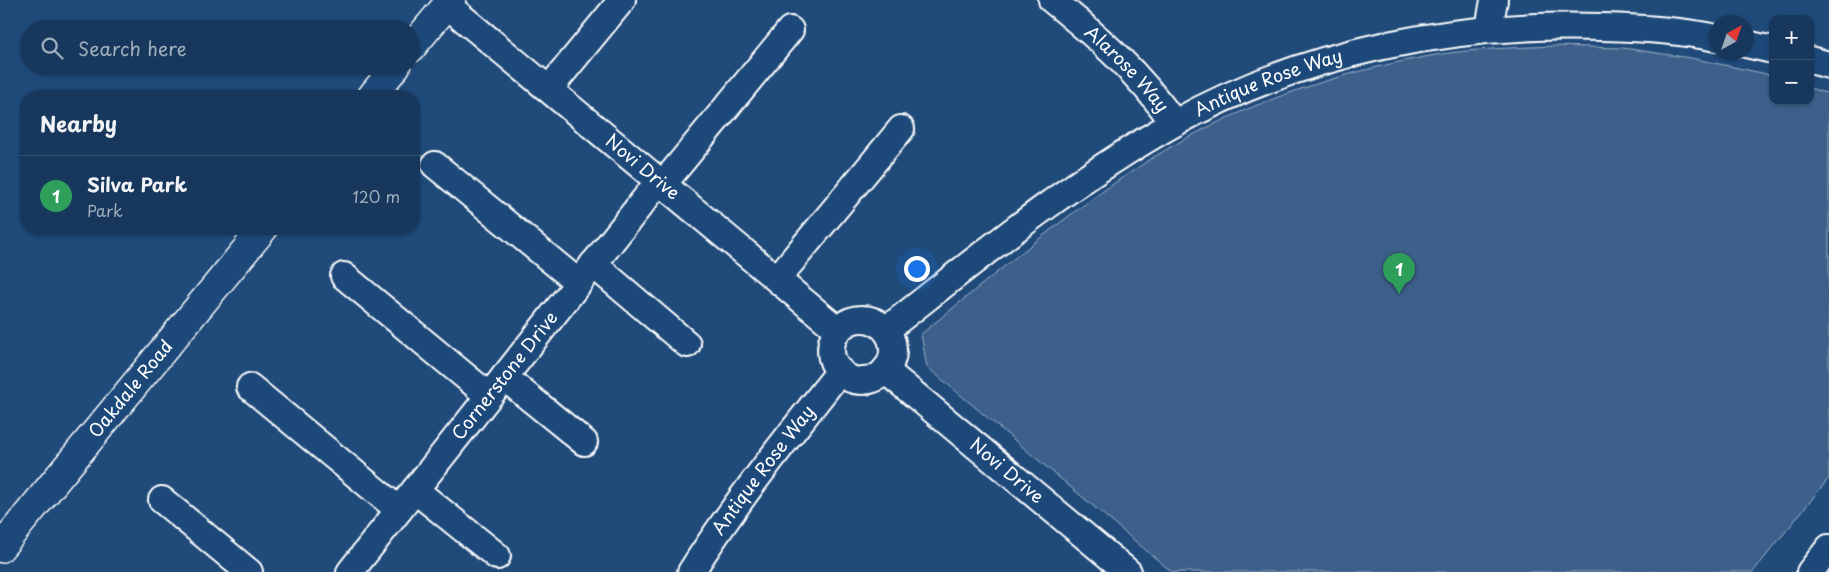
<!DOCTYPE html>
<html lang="en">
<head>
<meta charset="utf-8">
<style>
	body { margin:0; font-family:"Playpen Sans",sans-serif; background:#203f62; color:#f1f3f6 }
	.controls { position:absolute; right:15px; top:15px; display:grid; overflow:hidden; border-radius:10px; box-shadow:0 1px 4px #0004 }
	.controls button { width:45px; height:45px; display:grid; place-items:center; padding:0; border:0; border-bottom:1px solid #365272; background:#17385c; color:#f1f3f6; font:25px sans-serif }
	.compass { position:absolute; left:1709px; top:15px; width:45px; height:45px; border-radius:50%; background:#17385c; box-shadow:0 1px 4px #0004; rotate:40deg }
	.you { position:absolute; left:916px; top:268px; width:18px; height:18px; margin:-12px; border:4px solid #fff; border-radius:50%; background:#1a73e8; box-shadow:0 0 0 8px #1a73e833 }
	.badge { display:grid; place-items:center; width:32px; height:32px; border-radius:50%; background:#8c9099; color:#fff; font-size:16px; font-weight:700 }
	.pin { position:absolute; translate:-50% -41px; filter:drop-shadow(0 1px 2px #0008) }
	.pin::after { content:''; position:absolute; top:26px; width:18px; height:15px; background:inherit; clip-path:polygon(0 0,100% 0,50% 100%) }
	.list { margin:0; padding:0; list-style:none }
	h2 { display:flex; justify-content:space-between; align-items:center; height:65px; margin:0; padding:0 20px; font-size:21px }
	h2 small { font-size:16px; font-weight:400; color:#9eacbb }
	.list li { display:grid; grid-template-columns:32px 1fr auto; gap:15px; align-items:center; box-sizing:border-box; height:80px; padding:0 20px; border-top:1px solid #365272 }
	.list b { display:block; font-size:19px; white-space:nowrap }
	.list p { margin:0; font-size:16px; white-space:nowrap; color:#9eacbb }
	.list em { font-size:16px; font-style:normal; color:#9eacbb }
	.icon { flex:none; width:28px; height:28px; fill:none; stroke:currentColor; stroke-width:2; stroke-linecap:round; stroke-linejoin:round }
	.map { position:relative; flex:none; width:1829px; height:572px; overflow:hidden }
	.search { position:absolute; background:#17385c; box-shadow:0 1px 4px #0004; left:20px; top:20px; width:400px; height:55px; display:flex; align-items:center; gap:12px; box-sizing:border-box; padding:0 18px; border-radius:28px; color:#9eacbb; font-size:19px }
	.panel { position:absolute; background:#17385c; box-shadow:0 1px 4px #0004; left:20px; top:90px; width:400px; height:145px; border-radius:20px }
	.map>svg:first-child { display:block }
	.green { fill:#3c618b; stroke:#9eb0c5 }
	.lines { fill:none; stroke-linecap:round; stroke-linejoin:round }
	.minor-casing { stroke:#fff; stroke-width:30 }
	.major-casing { stroke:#fff; stroke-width:31 }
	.minor { stroke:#1f4a7a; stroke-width:26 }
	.major { stroke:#1f4a7a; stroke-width:28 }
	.labels { text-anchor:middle; stroke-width:4.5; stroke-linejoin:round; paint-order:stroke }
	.street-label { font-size:18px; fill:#fff; stroke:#1f4a7a }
</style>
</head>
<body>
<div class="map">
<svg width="1829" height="572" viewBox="0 0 1829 572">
	<rect width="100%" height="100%" fill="#1f4a7a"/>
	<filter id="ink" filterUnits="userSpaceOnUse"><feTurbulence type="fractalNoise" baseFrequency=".02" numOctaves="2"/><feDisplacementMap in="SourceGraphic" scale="10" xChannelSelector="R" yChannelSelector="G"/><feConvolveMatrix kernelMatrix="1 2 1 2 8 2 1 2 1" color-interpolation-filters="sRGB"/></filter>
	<g filter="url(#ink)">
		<path class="green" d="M1554,46L1623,48L1691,58L1762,73L1773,76V101H1810V88L1829,94V478L1753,572H1172L927,367L921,334C995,274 1068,212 1149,160C1230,109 1325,76 1419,58C1463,49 1509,48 1554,46Z"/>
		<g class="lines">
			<g class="minor-casing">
				<g id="minor">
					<path id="s1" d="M1052,0C1101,40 1137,71 1174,123"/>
					<path id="s2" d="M447,5L838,330"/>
					<path d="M1489,29L1494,0"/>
					<path d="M1746,44L1773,50"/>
					<path d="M1810,60L1829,65"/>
					<path d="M549,89L622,0"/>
					<path d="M435,165L579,283"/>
					<path d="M664,183L790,30"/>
					<path d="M593,264L687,344"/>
					<path d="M344,276L489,396"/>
					<path d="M777,279L901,129"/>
					<circle cx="862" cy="350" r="31"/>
					<path id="s3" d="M886,330C978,258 1071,181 1173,124C1303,51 1455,22 1602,27C1641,28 1679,30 1716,38"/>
					<path id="s4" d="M885,370L1128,572"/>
					<path d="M504,377L584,442"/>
					<path d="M250,387L399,510"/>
					<path d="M415,490L497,556"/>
					<path d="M162,500L249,572"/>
					<path id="s5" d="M350,572L660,180"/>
					<path id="s6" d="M691,572C736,501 788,437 840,371"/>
					<path d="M1810,572L1829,548"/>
				</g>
			</g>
			<g class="major-casing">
				<g id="major">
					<path d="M411,48L451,0"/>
					<path d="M372,96L396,66"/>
					<path id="s7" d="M0,548L263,229"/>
				</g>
			</g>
			<use href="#minor" class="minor"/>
			<use href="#major" class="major"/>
		</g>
	</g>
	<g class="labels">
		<g class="street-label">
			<text dy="6" stroke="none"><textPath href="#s1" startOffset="102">Alarose Way</textPath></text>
			<text dy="6" stroke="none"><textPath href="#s3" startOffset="458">Antique Rose Way</textPath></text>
			<text dy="6" stroke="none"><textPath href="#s2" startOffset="254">Novi Drive</textPath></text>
			<text dy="6" stroke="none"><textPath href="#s5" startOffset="250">Cornerstone Drive</textPath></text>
			<text dy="6" stroke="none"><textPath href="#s7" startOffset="206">Oakdale Road</textPath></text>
			<text dy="6" stroke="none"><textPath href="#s6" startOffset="125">Antique Rose Way</textPath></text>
			<text dy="6" stroke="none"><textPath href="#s4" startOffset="158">Novi Drive</textPath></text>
		</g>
	</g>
</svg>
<div class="controls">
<button>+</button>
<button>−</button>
</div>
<svg class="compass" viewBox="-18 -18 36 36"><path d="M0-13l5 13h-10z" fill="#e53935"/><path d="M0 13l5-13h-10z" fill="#9eacbb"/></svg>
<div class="you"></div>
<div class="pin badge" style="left:1399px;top:294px;background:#2e9e5b">1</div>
<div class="search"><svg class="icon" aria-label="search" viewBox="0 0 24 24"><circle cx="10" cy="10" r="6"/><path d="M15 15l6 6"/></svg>Search here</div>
<section class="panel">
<h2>Nearby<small></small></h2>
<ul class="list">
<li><span class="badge" style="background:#2e9e5b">1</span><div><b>Silva Park</b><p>Park</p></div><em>120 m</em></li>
</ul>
</section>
</div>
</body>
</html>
